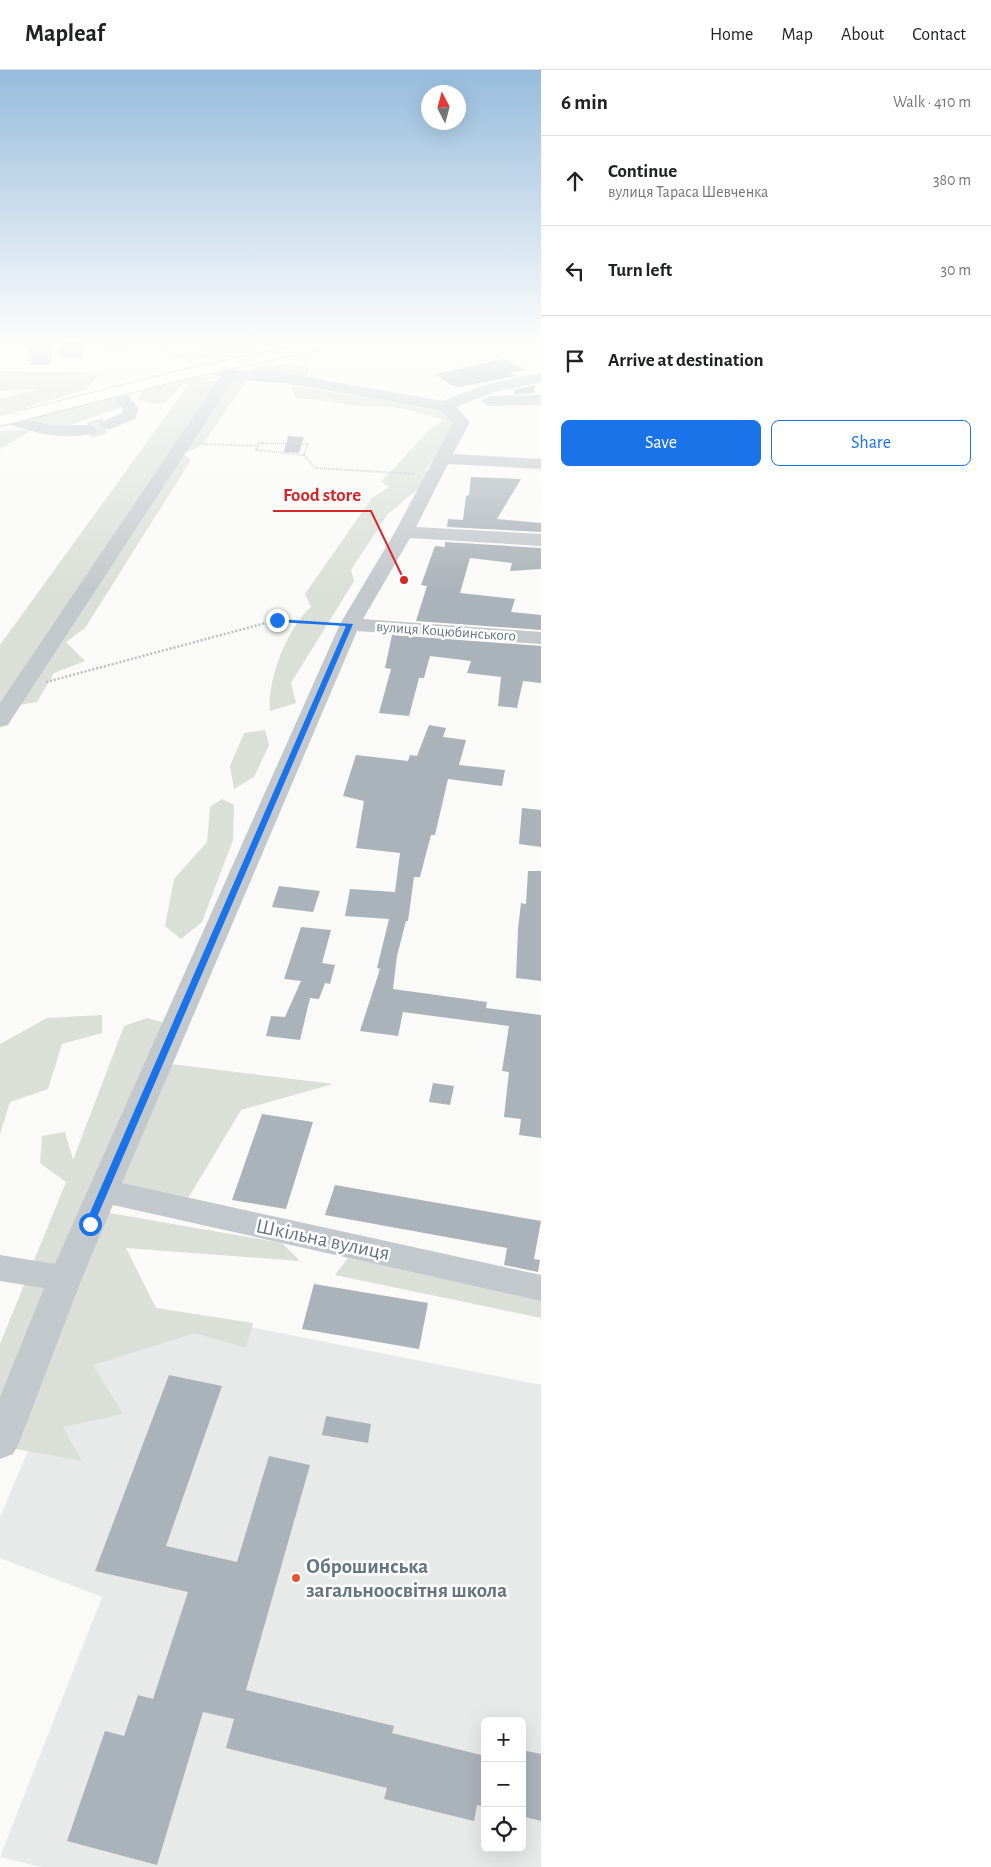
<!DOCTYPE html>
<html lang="en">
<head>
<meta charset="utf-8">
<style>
	body { margin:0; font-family:"Alegreya Sans",sans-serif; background:#f2f2f2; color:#202124 }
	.controls { position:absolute; right:15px; bottom:15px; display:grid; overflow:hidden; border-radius:8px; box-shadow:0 5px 20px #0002 }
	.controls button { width:45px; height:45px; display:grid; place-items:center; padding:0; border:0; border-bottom:1px solid #e0e0e0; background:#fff; color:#202124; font:25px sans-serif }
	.compass { position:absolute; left:421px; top:15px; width:45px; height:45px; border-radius:50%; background:#fff; box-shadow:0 5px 20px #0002; rotate:354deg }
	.stop { position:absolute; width:15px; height:15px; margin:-11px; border:4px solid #1a73e8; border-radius:50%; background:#fff }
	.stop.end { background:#1a73e8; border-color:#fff; box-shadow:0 1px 5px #0008 }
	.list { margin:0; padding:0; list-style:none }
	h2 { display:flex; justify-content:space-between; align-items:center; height:65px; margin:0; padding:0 20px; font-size:21px }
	h2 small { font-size:16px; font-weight:400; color:#757577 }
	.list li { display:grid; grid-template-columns:32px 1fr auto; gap:15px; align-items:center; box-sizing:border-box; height:90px; padding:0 20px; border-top:1px solid #e0e0e0 }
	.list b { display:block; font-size:19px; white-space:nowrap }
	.list p { margin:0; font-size:16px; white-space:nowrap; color:#757577 }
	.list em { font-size:16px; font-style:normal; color:#757577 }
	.actions { display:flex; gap:10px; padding:15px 20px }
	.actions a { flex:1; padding:11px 0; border:1px solid #1a73e8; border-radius:8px; text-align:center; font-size:18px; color:#1a73e8 }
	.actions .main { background:#1a73e8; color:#fff }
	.icon { flex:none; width:28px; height:28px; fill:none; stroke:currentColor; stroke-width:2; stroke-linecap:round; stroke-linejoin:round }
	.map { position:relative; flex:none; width:541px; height:1797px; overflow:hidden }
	header { display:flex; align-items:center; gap:30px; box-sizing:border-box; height:70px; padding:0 25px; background:#fff; border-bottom:1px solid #e0e0e0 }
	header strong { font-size:24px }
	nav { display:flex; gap:28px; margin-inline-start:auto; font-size:18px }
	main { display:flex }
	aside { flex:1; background:#fff }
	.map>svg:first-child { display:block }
	.built { fill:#e8e9e9; fill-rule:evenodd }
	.green { fill:#dadfd7 }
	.building { fill:#aab3b9 }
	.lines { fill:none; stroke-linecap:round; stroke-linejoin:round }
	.minor-tunnel { stroke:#d5d9db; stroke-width:16; stroke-dasharray:16 8; stroke-linecap:butt }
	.major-casing { stroke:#b5babe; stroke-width:2 }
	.path-far1 { stroke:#bbbfc2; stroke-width:2; stroke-dasharray:1 1; stroke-linecap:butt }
	.path { stroke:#bbbfc2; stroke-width:2.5; stroke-dasharray:2 2; stroke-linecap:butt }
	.minor { fill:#c3c8cc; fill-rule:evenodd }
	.major { fill:#fff; fill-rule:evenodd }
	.route { fill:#1a73e8 }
	.poi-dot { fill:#e4572e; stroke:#fff; stroke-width:2 }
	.labels { text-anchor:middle; stroke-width:5; stroke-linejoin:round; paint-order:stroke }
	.far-street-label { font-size:15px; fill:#657683; stroke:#fff }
	.near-street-label { font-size:21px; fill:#657683; stroke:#fff }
	.near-poi-label { font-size:21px; font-weight:bold; fill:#657683; stroke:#fff; text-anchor:start }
	.leader { fill:none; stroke:#d62828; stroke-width:2 }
	.callout-dot { fill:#d62828; stroke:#fff; stroke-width:2 }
	.callout-label { font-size:19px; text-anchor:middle; font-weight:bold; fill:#d62828; stroke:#fff; stroke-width:5; stroke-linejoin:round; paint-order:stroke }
</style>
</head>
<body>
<header>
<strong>Mapleaf</strong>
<nav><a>Home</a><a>Map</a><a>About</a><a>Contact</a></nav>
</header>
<main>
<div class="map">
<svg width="541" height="1797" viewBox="0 0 541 1797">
	<rect width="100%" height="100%" fill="#fafaf8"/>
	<path class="built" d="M94,1226L541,1315V1797H41L0,1787L102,1527L0,1488V1447ZM485,1651H522V1778H485Z"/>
	<g class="green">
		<path d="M0,270H58L53,273L0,276Z"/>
		<path d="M109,270L137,271L124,282L76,278L105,279L111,273Z"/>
		<path d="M264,270H295L204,288L197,283Z"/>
		<path d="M285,294L306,296L309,299L303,316L292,315L290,312L252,310L246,303C256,293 272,295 285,294Z"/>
		<path d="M0,301L100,303L87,319L0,345V329L39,319L0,321Z"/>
		<path d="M198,306L218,308L208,310C221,314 233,307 248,309L202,375L184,384L191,390L85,558L66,572L85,591L54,603L37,632L0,638V575L189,314H183L165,333L153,334L138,330C144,309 182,314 198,306Z"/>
		<path d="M291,316L440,339L454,349L452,361L426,400V412L387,445L351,500L354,511L291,613L296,633L270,641C267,610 287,558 311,537L305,524L372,428L389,417L381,412L429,360L444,350C427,346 411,339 392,337C378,335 363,338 349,335C329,331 315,329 295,328Z"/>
		<path d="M108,328L119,330L122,334L120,338L67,356L55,357L32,354L31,346Z"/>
		<path d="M32,360L0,379V361Z"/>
		<path d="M265,660L269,675L254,707L234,719L230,696L244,663Z"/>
		<path d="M222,729L234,735L233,770L202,852L181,869L165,856L174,809L207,772L210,737Z"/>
		<path d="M102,945V963L62,974L48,1019L10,1032L0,1064V974L47,948Z"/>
		<path d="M147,948L165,953L155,992L333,1014L241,1040L187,1130L105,1109L104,1142L282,1173L300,1191L126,1178L156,1238L253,1253L246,1278L195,1263L93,1295L123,1344L63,1357L82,1391L10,1378L0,1389V1274L66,1112L40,1093L42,1066L65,1062L73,1090L124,956Z"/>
		<path d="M348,1188L541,1230V1248L335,1205Z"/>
	</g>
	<g class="building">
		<path d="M62,270H85L81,288L58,287Z"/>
		<path d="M33,274H54L50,295H30L31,291H27Z"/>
		<path d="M504,289L526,300L510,303L517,306L459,317L451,315L434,304Z"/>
		<path d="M535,315L534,323L514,324L515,320Z"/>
		<path d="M288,366L304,367L299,383L284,382Z"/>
		<path d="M471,407L521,409L497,449L541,453V462L447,457L448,449L463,450L466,426L469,425Z"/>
		<path d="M445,472L541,478V499L510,501L512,493L470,488L460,523L515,529L511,542L541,545V560L416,551L427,516L421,515L435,476L445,477Z"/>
		<path d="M392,565L541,576V613L523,611L517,638L498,636L501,607L467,603L471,591L430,586L424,608H419L409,646L379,643L391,599L385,598Z"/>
		<path d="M429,655L446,658L443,667L466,670L459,695L505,700L502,716L448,709L435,765H431L420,807H414L408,851H406L397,886L393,919L487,932L486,938L541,945V1068L519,1065L521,1049L504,1047L509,1002L502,1001L509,956L403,942L398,966L360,961L380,899L377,898L389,849L345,846L350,819L395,822L400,783L356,778L364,731L343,726L356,685L408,691L410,685L417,686Z"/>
		<path d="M522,738L541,740V777L519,774Z"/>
		<path d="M528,801H541V911L516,908L518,859L521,833L526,834Z"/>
		<path d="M279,816L320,821L313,842L272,837Z"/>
		<path d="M301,857L331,860L322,893L335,895L330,914L325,913L319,929L310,928L300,970L266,966L271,946L285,947L301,911L284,909Z"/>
		<path d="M433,1013L454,1016L450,1035L429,1032Z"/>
		<path d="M262,1044L313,1052L286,1139L232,1130Z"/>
		<path d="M335,1115L541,1151L534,1189L540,1190L538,1202L504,1195L507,1178L325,1145Z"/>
		<path d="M314,1214L428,1233L419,1279L302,1259Z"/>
		<path d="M169,1305L222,1316L166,1476L237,1492L269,1386L310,1395L246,1620L394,1656L392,1663L485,1686V1737L477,1735L474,1751L384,1729L387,1718L226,1678L234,1649L203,1642L157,1795L67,1771L105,1661L124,1666L138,1625L153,1629L188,1522L95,1501Z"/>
		<path d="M326,1346L371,1354L368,1373L322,1365Z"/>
		<path d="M522,1680L541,1684V1751L522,1746Z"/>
	</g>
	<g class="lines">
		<path class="minor-tunnel" d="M89,360L108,355"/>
		<g class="major-casing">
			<path id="major" d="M327,270H353L346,274L192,307L0,356V346L191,298Z"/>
		</g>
		<g class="path-far1">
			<path d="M145,270L178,286"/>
			<path d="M361,271L368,270"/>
			<path d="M178,286L257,270"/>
			<path d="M259,373L308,374L304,385L256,380Z"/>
			<path d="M203,374L258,376"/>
			<path d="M304,385L315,398L416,404"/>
		</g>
		<path class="path" d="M46,612L277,550L329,553"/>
		<g class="minor">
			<path d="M209,294L230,300L284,303L443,331L481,316L541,302V312L492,323L456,337L470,352L453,384L541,389V399L448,394L416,457L541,464V476L410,468L363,549L541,562V574L357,561L122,1113L541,1205V1231L113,1135L82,1208L19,1373L13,1384L0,1389V1327L44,1218L0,1211V1185L55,1194L340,554L395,462L453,353L440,340L284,313L233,310L11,650L8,655L0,657V633L220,307L204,302L201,299L204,296Z"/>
			<path d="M116,315L122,317L139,339L135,349L108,360L100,355L102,352L122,343L123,339L108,320Z"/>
			<path d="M541,325V335L489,336L481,331L489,326Z"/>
			<path d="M8,343L48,355H89L97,360L95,363C64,371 31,363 2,351L0,348L2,345Z"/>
		</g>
		<use href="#major" class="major"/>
	</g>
	<linearGradient id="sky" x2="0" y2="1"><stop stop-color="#96bcdc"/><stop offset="0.52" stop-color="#fdfdfc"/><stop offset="1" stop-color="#fdfdfc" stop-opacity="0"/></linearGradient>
	<rect width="541" height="521" fill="url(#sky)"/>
	<path class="route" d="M275,549L353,554L94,1154L90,1158L86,1157L85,1154L346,556L277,552Z"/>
	<circle class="poi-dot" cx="296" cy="1508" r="5"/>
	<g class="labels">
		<g class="far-street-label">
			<text transform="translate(446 561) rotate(4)" y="5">вулиця Коцюбинського</text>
		</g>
		<g class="near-street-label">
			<text transform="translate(323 1169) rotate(12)" y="7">Шкільна вулиця</text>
		</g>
		<g class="near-poi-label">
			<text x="306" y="1503">Оброшинська<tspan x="306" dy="24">загальноосвітня школа</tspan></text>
		</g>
	</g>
	<path class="leader" d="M404 510L371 441H273"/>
	<circle class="callout-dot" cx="404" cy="510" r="5"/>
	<g class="callout-label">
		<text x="322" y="431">Food store</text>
	</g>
</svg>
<div class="controls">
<button>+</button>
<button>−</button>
<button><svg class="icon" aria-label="locate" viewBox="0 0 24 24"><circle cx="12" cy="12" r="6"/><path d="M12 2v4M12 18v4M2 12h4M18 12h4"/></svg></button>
</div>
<svg class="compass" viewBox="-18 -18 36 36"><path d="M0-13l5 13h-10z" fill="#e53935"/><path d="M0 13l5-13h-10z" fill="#757577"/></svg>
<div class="stop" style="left:90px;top:1154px"></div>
<div class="stop end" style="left:277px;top:550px"></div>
</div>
<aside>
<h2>6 min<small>Walk · 410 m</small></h2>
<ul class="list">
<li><svg class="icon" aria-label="ahead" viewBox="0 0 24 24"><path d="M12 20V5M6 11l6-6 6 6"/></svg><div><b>Continue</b><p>вулиця Тараса Шевченка</p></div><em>380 m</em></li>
<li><svg class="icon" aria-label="left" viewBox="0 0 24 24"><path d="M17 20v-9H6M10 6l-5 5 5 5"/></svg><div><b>Turn left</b></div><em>30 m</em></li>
<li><svg class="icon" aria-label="arrive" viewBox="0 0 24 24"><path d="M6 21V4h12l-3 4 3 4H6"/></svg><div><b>Arrive at destination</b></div></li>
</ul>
<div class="actions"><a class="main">Save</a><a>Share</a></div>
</aside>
</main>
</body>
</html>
